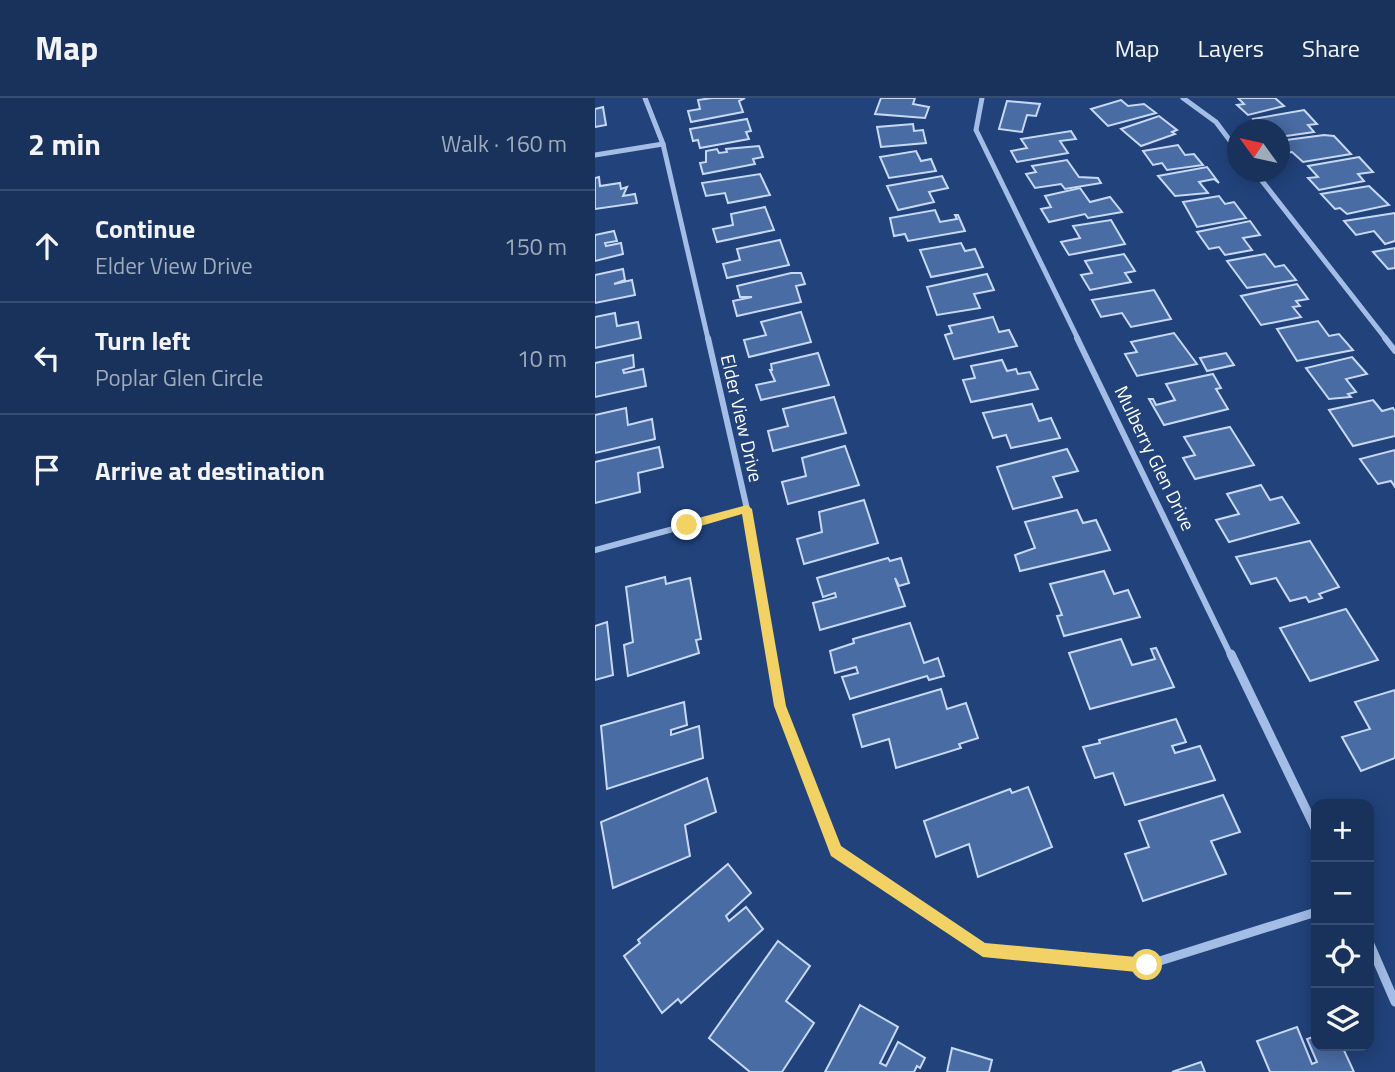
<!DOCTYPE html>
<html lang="en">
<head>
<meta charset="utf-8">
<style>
	body { margin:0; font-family:"Titillium Web",sans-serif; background:#263e65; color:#f1f3f6 }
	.controls { position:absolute; right:21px; bottom:21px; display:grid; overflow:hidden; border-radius:14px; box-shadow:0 4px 18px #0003 }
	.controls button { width:63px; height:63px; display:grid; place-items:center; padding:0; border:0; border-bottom:2px solid #374d72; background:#19325c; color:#f1f3f6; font:35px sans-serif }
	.compass { position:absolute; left:632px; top:21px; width:63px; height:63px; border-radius:50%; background:#19325c; box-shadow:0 4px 18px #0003; rotate:303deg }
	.stop { position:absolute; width:21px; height:21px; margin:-16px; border:5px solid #f2d265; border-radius:50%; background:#fff }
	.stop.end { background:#f2d265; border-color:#fff; box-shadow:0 2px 7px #0008 }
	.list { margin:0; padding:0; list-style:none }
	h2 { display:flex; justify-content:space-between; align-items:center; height:91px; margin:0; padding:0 28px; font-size:30px }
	h2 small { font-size:23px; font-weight:400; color:#9faabb }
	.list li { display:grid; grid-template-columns:46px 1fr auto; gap:21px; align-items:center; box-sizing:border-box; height:112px; padding:0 28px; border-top:2px solid #374d72 }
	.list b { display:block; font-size:26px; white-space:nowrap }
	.list p { margin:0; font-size:23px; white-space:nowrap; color:#9faabb }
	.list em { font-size:23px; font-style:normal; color:#9faabb }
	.icon { flex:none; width:38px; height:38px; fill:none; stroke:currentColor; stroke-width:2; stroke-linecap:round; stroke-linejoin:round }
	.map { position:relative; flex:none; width:800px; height:974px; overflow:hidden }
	header { display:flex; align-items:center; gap:42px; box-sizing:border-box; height:98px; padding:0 35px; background:#19325c; border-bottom:2px solid #374d72 }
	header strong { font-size:33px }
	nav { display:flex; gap:38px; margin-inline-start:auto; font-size:24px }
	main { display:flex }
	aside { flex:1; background:#19325c }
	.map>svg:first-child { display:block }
	.building { fill:#4a6ca4; stroke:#c7d8f4; stroke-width:2 }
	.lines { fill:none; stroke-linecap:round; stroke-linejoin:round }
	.street-far2 { stroke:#a4bde6; stroke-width:5 }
	.street-far1 { stroke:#a4bde6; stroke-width:6 }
	.street { stroke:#a4bde6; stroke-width:9 }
	.route { fill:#f2d265 }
	.labels { text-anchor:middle; stroke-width:7; stroke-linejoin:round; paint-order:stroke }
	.street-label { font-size:19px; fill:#fff; stroke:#21427b }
</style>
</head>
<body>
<header>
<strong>Map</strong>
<nav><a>Map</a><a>Layers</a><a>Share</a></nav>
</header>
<main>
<aside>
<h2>2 min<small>Walk · 160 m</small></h2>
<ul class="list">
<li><svg class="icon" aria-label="ahead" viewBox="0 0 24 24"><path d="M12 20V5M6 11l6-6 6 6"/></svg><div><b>Continue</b><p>Elder View Drive</p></div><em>150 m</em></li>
<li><svg class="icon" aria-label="left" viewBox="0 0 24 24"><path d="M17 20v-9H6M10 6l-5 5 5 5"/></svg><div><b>Turn left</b><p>Poplar Glen Circle</p></div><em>10 m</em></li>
<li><svg class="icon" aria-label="arrive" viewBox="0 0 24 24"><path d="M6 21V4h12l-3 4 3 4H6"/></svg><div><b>Arrive at destination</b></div></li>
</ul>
</aside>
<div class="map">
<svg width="800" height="974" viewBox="0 0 800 974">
	<rect width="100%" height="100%" fill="#21427b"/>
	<g class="building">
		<path d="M117,0H150L144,3L148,14L96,24L93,13L105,11L103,2Z"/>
		<path d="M286,0H320L318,6L334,9L330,20L280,16Z"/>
		<path d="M643,0H680L689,8L653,17L642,7L649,6Z"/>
		<path d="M526,2L533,8L549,6L561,15L513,28L496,11Z"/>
		<path d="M412,3L445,6L441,18L432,17L427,34L404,31Z"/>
		<path d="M8,9L11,27L0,29V11Z"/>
		<path d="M709,12L722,26L713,27L719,34L684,39V32H665L658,21Z"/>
		<path d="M564,18L582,32L577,34L580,36L546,48L526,31Z"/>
		<path d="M152,21L156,33L151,34L154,41L105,50L103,42L98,43L95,31Z"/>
		<path d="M318,26L319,33L328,32L331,45L286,49L282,29Z"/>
		<path d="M476,33L481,41L465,43L473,55L422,64L416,53L432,50L426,41Z"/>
		<path d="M729,37L739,38L756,56L708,64L697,54L690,55L684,49V43Z"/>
		<path d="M583,47L590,57L599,56L608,67L572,72L567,65L558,67L548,53Z"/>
		<path d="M164,48L168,59L158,61L160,66L108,76L105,65L111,64V53L122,51L124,55L132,54L131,51Z"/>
		<path d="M321,53L326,63L336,61L341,73L294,80L285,59Z"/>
		<path d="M764,59L778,74L763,76L769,83L724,92L713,80L723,79L713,68Z"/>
		<path d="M472,62L484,79L503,80L506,85L470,91L466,86L440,90L431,76L441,74L437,68Z"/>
		<path d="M612,69L624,85L619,81L604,84L613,95L580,98L563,78Z"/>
		<path d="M165,76L175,97L133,105L130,95L111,98L107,85Z"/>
		<path d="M347,78L353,90L334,94L339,104L303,112L292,88Z"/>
		<path d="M4,79L5,88L25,85L26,91L32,89L28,98L40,96L42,105L0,111V80Z"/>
		<path d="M774,88L794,107L752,116L745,110L740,111L726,96Z"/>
		<path d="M485,90L495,104L515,99L527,114L493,120L490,116L454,124L446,111L456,109L450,98Z"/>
		<path d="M624,98L630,106L639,104L651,120L602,129L588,104Z"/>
		<path d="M170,109L179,132L122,144L118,131L138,127L136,116Z"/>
		<path d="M340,112L345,124L362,121L360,117H363L370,133L313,143L310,136L299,138L295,120Z"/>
		<path d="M800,115V143L790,146L779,133L761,137L749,123Z"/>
		<path d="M516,122L530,146L474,157L466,144L485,140L478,128Z"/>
		<path d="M655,123L665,137L648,140L657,152L630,157L624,149L614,151L602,134Z"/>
		<path d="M19,133L22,143L10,145L11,148L26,145L28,156L0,163V137Z"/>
		<path d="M185,142L194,167L132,180L128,166L145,162L142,151Z"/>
		<path d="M366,145L370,153L380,151L388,169L336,179L325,152Z"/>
		<path d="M800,150V170L793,171L778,154Z"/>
		<path d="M529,156L540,173L530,175L536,184L495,192L486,177L497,175L490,163Z"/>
		<path d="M670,156L680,169L689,167L701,182L652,190L632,163Z"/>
		<path d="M28,171L30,182L19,186L37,182L40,197L0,205V177Z"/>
		<path d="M196,175H206L210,186L201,188L206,204L142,218L138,203L157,199H145L142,188Z"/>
		<path d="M392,176L399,192L379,196L385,210L342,217L332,189Z"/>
		<path d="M702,186L713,201L701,203L705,208L698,209L706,219L666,227L646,198Z"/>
		<path d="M559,192L576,221L536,229L527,215L506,219L497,202Z"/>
		<path d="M206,214L216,244L154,259L149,242L171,237L166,224Z"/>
		<path d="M20,215L22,228L43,224L46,240L0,250V219Z"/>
		<path d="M398,219L404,234L414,232L422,248L359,261L350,237L357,235L354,228Z"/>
		<path d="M723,223L734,238L744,236L758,252L702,263L682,231Z"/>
		<path d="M579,235L602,266L542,278L530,256L542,254L536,244Z"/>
		<path d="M223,255L234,287L166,302L161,287L180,283L175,272H177L176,266Z"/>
		<path d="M631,255L639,267L612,273L605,260Z"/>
		<path d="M38,257L39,269L28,272L29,275L48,271L51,288L0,299V265Z"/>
		<path d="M757,259L772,276L751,281L761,294L753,296L756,299L734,301L711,270Z"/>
		<path d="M407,262L412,273L421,271L423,276L435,274L443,291L376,304L368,282L380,280L376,268Z"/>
		<path d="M618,276L626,290L621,291L633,311L569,327L554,301H558L561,307L580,302L571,286Z"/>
		<path d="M239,299L251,335L178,353L173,333L193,328L188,311Z"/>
		<path d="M778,302L787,313L798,310L800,313V338L758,348L734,312Z"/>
		<path d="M437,306L444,323L456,320L465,340L416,350L411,337L398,340L388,315Z"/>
		<path d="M31,310L33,327L57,321L60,341L0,355V317Z"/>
		<path d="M635,329L659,367L600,381L588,360L600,357L589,339Z"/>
		<path d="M250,348L264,387L193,406L187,384L211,378L207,360Z"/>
		<path d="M64,349L68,369L43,375L45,394L0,405V364Z"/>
		<path d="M472,351L483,373L458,379L467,399L418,411L402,369Z"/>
		<path d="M800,352V389L796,383L783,386L765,361Z"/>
		<path d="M666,387L675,402L687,399L704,425L634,444L621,422L644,416L632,396Z"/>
		<path d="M269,402L283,445L209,466L202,441L227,434L224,414Z"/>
		<path d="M482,412L488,425L501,422L515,452L425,473L420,457L440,450L430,424Z"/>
		<path d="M715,443L744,489L724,496L727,500L714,504L711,499L695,503L681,480L656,486L641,459Z"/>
		<path d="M293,460L295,463L306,460L314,485L304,488L300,480L310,508L225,532L218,505L241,499L240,495L228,499L222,480Z"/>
		<path d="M509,473L519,496L533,492L545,519L469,538L462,518L467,517L455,486Z"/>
		<path d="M70,479L71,486L95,480L106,541L101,542L104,555L33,578L29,547L38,544L31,489Z"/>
		<path d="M751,511L783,562L715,583L685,530Z"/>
		<path d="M12,524L18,577L0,582V528Z"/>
		<path d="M315,525L329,565L343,560L349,578L334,582L332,578L255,601L247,579L263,575L261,569L240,575L235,553L259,545L258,541Z"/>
		<path d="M526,541L537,567L560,561L556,551L561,550L579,589L495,611L474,555Z"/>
		<path d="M346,591L352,611L371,605L383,640L364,646L366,650L301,670L294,641L267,649L258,617Z"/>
		<path d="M800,592V660L766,673L747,639L775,631L760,604Z"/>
		<path d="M89,604L92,627L76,632V637L104,628L108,660L12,691L6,628Z"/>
		<path d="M581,621L591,644L577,648L580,655L605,648L620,682L530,707L518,675L500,680L488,649L505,645L504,642Z"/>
		<path d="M112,680L121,714L90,727L95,758L18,790L6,724Z"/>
		<path d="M433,689L457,749L383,779L374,746L341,759L329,723L415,691L417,695Z"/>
		<path d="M628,697L645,734L616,743L631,776L548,803L530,756L554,749L544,723Z"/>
		<path d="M133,766L156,795L131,818L134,823L151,809L168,831L86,905L83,901L67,915L29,858L45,845L43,842Z"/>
		<path d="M183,843L215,868L191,903L219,925L187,974H155L114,940Z"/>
		<path d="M265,907L303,929L285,965L291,968L303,944L330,960L325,970L322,968L319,974H230Z"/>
		<path d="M702,929L717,966L722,964L712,941L721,938V948H747L759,974H675L662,943Z"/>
		<path d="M357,950L397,962L394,974H352Z"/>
		<path d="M606,964L610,974H577Z"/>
	</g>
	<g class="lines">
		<g class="street-far2">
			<path d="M50,0L68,46L113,241"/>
			<path d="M387,0L381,32L483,241"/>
			<path d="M588,0L621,24L642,52"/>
			<path d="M0,57L68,46"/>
			<path d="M660,74L791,241"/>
		</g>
		<g class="street-far1">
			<path d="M113,240L152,411L177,558"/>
			<path d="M482,240L636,558"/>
			<path d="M790,240L800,253"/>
			<path d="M0,452L152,411"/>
		</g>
		<g class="street">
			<path d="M176,556L185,608L241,753L388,852L552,867L721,814"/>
			<path d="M636,556L721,732"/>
			<path d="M774,844L800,904"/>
		</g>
	</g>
	<path class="route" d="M152,407L157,411L191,608L246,748L390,845L552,860L560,867L557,872L552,875L388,859L236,758L179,608L147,416L92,432L86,427L92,423Z"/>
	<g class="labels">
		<g class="street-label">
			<text transform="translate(147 320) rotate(77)" y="7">Elder View Drive</text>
			<text transform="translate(560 360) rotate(64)" y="7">Mulberry Glen Drive</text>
		</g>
	</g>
</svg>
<div class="controls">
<button>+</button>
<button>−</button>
<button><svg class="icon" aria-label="locate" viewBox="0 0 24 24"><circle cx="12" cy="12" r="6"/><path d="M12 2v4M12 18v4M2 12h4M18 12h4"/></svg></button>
<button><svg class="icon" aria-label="layers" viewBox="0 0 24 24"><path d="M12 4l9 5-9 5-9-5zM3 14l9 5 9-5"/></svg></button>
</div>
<svg class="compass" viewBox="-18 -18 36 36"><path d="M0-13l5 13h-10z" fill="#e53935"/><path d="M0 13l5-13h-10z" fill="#9faabb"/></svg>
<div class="stop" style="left:552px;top:867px"></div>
<div class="stop end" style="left:92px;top:427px"></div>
</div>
</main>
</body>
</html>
